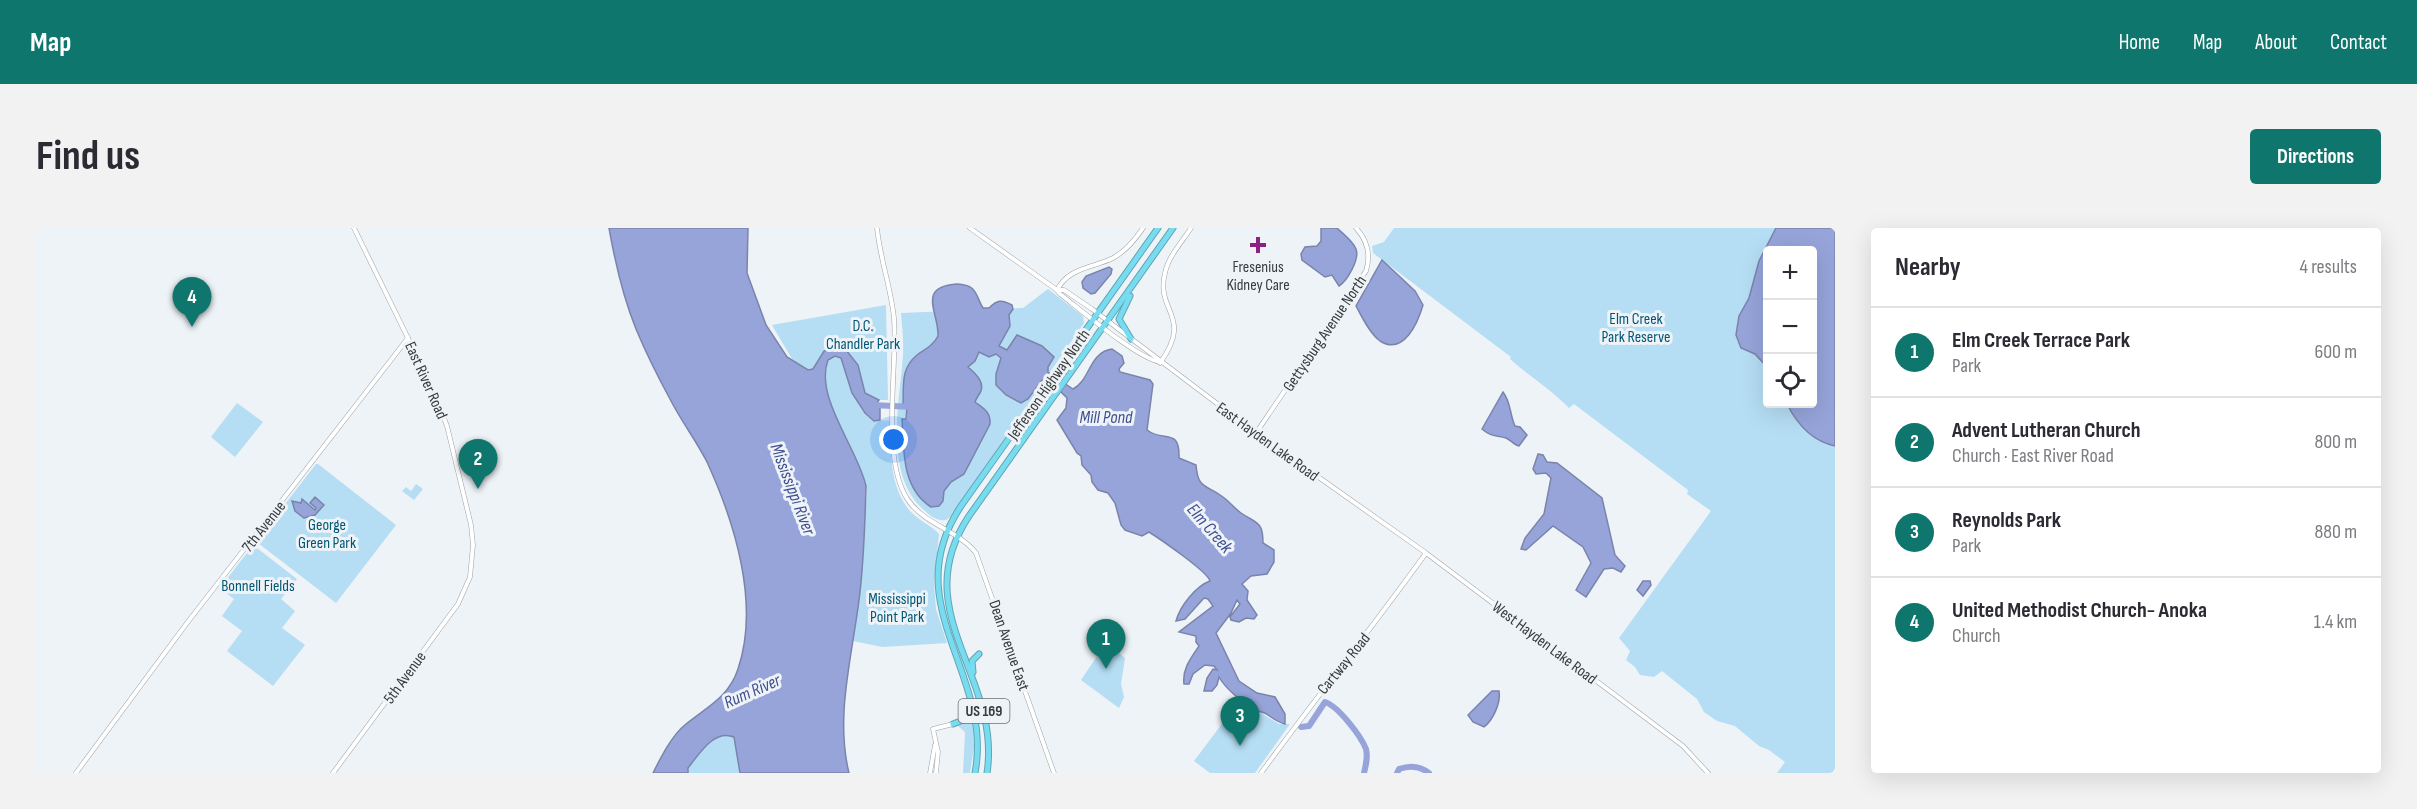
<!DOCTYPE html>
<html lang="en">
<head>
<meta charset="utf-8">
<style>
	body { margin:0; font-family:"Sofia Sans Condensed",sans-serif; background:#f2f2f3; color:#2b2b33 }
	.controls { position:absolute; right:18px; top:18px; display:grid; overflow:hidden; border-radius:6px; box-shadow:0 6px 24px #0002 }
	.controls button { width:54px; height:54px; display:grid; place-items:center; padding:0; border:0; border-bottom:2px solid #e1e1e2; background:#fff; color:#2b2b33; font:30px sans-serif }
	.you { position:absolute; left:858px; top:212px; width:21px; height:21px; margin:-15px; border:4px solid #fff; border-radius:50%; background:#1a73e8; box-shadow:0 0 0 9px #1a73e833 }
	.badge { display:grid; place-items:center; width:39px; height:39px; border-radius:50%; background:#0f766e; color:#fff; font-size:20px; font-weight:700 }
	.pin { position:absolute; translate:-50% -50px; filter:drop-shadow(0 2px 3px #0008) }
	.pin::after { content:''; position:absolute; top:32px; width:21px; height:18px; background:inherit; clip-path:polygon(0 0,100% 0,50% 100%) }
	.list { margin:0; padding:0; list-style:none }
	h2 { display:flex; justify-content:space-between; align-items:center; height:78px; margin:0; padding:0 24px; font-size:26px }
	h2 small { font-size:20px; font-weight:400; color:#7c7c81 }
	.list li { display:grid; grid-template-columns:39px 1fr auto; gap:18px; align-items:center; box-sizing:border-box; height:90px; padding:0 24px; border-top:2px solid #e1e1e2 }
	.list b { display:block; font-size:22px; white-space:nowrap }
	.list p { margin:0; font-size:20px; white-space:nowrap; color:#7c7c81 }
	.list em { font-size:20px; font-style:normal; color:#7c7c81 }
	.icon { flex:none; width:33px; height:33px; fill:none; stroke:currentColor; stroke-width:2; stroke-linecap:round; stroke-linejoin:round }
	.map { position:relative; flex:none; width:1799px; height:545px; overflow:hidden; border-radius:6px }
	header { display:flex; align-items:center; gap:36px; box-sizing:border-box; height:84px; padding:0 30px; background:#0f766e; color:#fff }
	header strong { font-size:28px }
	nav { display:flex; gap:33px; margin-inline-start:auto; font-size:21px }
	.intro { display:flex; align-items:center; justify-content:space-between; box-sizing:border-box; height:144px; padding:0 36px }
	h1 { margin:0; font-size:42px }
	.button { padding:15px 27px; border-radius:6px; background:#0f766e; color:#fff; font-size:21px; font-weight:700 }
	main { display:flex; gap:36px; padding:0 36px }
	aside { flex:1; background:#fff; border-radius:6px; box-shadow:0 6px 24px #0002 }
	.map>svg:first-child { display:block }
	.green { fill:#b5ddf3; fill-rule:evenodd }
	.water { fill:#96a4da; stroke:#7a84ab; stroke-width:1.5 }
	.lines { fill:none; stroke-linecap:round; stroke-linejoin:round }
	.river { stroke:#96a4da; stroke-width:6 }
	.secondary-casing { stroke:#9da2a5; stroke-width:5 }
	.highway-casing { stroke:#62a4b2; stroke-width:7 }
	.secondary { stroke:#fff; stroke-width:4 }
	.highway { stroke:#78dcf1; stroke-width:5 }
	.poi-dot { fill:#8d2083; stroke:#eef3f7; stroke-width:2 }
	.labels { text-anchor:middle; stroke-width:6; stroke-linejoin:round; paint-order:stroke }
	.shield { fill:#eef3f7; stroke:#6f7274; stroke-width:1.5 }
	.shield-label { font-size:15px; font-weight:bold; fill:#393b3c }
	.poi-label { font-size:16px; fill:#393b3c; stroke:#eef3f7 }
	.park-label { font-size:16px; fill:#015676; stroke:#eef3f7 }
	.street-label { font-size:16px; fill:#393b3c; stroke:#eef3f7 }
	.water-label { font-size:18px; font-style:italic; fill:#414f91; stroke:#eef3f7 }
</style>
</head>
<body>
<header>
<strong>Map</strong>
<nav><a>Home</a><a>Map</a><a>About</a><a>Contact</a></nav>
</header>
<div class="intro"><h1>Find us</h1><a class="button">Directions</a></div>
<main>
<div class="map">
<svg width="1799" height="545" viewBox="0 0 1799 545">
	<rect width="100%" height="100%" fill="#eef3f7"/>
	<g class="green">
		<path d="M1358,0H1799V545H1741L1749,534L1733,522L1723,518L1699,498L1681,493L1668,484L1661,471L1626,443L1618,449L1604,447L1599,439L1590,432L1594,423L1583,410L1675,283L1651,266L1652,262L1538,176L1533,180C1516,162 1493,148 1474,131L1475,129L1337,25L1336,18L1348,14ZM1732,22H1776V176H1732Z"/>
		<path d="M1012,61L1047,88L1048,95L914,289L910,292C900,293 894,288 887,281C847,245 864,173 867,127C868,113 866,99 865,85L987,80Z"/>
		<path d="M850,77L852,172H843L829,165L819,132L788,123L777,141L772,142L756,131L736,97Z"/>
		<path d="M799,128L805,130C814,145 818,187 840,193C843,193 850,192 854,193C855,224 853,258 874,283C883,293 895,297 903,306L898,356L900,381L911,415L846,419L817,413C823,372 827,331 829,289C829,280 832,267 830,257C823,228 772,155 795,129Z"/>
		<path d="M201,175L227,194L199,229L175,209Z"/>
		<path d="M280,236H282L360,297L300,375L222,315V311Z"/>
		<path d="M380,256L387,261L378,272L366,263L370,259L375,263Z"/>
		<path d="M217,317L261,351L245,371L259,383L246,400L269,417L237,458L191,423L206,403L186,388L198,371L184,360Z"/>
		<path d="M1070,415L1089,430L1085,456L1088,469L1083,480L1045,452Z"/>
		<path d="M1204,472L1243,496H1254L1219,545H1174L1158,533Z"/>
		<path d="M936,490L938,519L934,545H927L929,504L921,497Z"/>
		<path d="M686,506L698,509L704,545H652C653,531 674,512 686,506Z"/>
	</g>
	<g class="water">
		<path d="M573,0H712L711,45L730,97L751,129L772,142L777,141L788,123L796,120L810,122L822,137L829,165L843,172L841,175L844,177V192L838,193L829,185L816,165L805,130L799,128L792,132C778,169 822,221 830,258C829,296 828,334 823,372C816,429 799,488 813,545H704L698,509C678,501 664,525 652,540V545H617C625,529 636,507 650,496C671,479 693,469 702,441C724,376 699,295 671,234C660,212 645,193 634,171C622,149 610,125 600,101C587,69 579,34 573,0Z"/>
		<path d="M1285,0H1301C1307,6 1317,13 1320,21C1324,31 1311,53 1303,58L1296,47L1289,49L1266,32L1265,26L1269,19L1281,18L1285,13Z"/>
		<path d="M1740,0H1799V218C1776,213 1761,196 1751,176H1776V22H1732L1731,139L1719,126L1705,120L1700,107L1703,88L1713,70L1723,33Z"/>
		<path d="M1346,32L1379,63L1387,77C1382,94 1368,128 1344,113C1334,106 1326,89 1320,78Z"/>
		<path d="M1073,39L1076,41L1075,46L1059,65L1055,66L1047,60L1046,54L1050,48Z"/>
		<path d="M921,56C942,57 939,67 947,80H953C961,72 965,71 976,77L977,81L973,87L974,98L963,118L971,122L981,107L1006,118L1018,129L1012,139V144L1037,161C1054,153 1053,124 1076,121L1086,128L1088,135L1083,141L1084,144L1114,152L1117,156L1111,202C1128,215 1144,199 1143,230L1160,237C1162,262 1170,256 1187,269C1194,274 1198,280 1205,285C1221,296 1227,293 1227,315L1238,322V334L1231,346L1215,348L1206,356L1212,363L1211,372L1221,387L1218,391L1210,390L1203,394L1195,392L1194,389L1204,376L1201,372L1195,385L1180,405L1203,453L1221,465L1239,469L1249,486V496C1241,494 1238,491 1232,487C1229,484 1223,484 1219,482C1205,473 1191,463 1183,449L1181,457L1176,463H1168L1171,450L1177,441L1181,442L1178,438L1169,437L1157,446L1153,456H1148C1146,441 1155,430 1163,418L1160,414V408L1143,404L1177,378L1172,371L1168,370L1149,391L1140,393C1144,378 1160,358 1174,353C1172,344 1124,311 1113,304L1106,308L1089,302L1085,297L1079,275L1072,265L1062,262L1056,254L1055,247L1046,237L1045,228L1041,225L1021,192L1030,180L1031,170L1016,155L1006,152L992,171L985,175L970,167L960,157V146L965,130L960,126L953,129L943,124L939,133L932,139C939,145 950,155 944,165C942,168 940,171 939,174C947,180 955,184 954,196L928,246L915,254L908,263L907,273L903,278L895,279C865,260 868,221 866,191H870L871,178L867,177C868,158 864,141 881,127C889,121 897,118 902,108C903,84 880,59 921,56Z"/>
		<path d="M1467,164C1475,174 1474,188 1479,198L1484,199L1491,207L1483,218C1478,217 1475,212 1470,210C1460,207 1455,209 1446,201Z"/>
		<path d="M1502,226L1507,227L1511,234L1521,235L1566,270L1579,327L1589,338L1585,344L1577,340L1568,341L1550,369L1540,362L1555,335L1547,319L1517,298L1490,322L1485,321L1489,310L1508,286L1515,250L1510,245L1500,246L1497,241Z"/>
		<path d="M279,269L288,277L279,287L268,290L259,283L256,273L265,275L266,271L279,282L280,280L274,275Z"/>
		<path d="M1607,353H1614L1615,357L1607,368L1601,362Z"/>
		<path d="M1456,463H1463C1465,475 1457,492 1448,499L1437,494L1432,487Z"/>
	</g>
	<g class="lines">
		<g class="river">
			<path d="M836,177L877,179"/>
			<path d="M1265,499L1273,498L1289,474C1302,478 1325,508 1330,521C1332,529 1330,537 1328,545"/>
			<path d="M1361,545L1363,541C1374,537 1384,538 1393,545"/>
		</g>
		<g class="secondary-casing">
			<g id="secondary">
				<path d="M841,0C844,31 855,60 858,90C862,141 844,230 872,272C889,297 922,302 940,325L1018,545"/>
				<path d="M934,0L1021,62L1024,66C1045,82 1101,130 1124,134"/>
				<path d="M1021,62H1028L1056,81L1220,205L1390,325L1647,518L1672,545"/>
				<path d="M1021,62C1033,39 1057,40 1077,30C1090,23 1099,12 1107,0"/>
				<path d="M1124,135C1158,88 1119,84 1129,45C1132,29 1146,14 1155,0"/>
				<path d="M1220,205L1330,43C1335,27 1332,13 1320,0"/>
				<path d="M40,545L151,395L372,110"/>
				<path d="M297,545L422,376L434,349L437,317L435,297L411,198L395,157L318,0"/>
				<path d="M894,545L899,517"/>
				<path d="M900,545L902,524L897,501L917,496"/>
				<path d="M1225,545C1279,471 1336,400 1390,325"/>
			</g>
		</g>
		<g class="highway-casing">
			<g id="highway">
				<path d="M1094,68L1083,91L1095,111"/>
				<path d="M937,444L936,433L943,426"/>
				<path d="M917,496L932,490L935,482L934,477"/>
				<path d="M939,545C958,445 859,377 925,278L1122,0"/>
				<path d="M951,545C966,448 869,384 933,288L1137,0"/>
			</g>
		</g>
		<use href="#secondary" class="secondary"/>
		<use href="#highway" class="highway"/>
	</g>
	<path class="poi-dot" d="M1219 8h6v6h6v6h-6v6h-6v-6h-6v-6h6z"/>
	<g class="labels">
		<rect class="shield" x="922.5" y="471" width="51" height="24" rx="4.5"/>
		<g class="shield-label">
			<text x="948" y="488">US 169</text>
		</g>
		<g class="poi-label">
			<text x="1222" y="44">Fresenius<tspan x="1222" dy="18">Kidney Care</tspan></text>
		</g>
		<g class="park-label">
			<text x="1600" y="96">Elm Creek<tspan x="1600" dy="18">Park Reserve</tspan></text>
			<text x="827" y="103">D.C.<tspan x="827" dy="18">Chandler Park</tspan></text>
			<text x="291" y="302">George<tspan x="291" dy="18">Green Park</tspan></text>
			<text x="222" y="363">Bonnell Fields</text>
			<text x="861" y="376">Mississippi<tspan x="861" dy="18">Point Park</tspan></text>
		</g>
		<g class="street-label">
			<text transform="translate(1288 105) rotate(-56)" y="6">Gettysburg Avenue North</text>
			<text transform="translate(391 152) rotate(66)" y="6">East River Road</text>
			<text transform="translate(1012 156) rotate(-55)" y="6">Jefferson Highway North</text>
			<text transform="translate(1232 213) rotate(36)" y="6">East Hayden Lake Road</text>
			<text transform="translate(227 298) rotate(-52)" y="6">7th Avenue</text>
			<text transform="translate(1509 414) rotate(37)" y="6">West Hayden Lake Road</text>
			<text transform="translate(974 417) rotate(71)" y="6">Dean Avenue East</text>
			<text transform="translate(1307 435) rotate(-51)" y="6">Cartway Road</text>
			<text transform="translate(368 449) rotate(-54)" y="6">5th Avenue</text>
		</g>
		<g class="water-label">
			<text x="1070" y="195">Mill Pond</text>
			<text transform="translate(757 261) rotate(69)" y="6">Mississippi River</text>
			<text transform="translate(1174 300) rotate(49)" y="6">Elm Creek</text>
			<text transform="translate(716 463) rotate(-24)" y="6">Rum River</text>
		</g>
	</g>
</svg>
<div class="controls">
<button>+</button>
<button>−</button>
<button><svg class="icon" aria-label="locate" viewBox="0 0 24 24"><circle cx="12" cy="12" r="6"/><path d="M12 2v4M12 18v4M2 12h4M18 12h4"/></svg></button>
</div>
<div class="you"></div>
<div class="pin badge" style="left:1070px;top:441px">1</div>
<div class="pin badge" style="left:442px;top:261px">2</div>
<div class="pin badge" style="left:1204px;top:518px">3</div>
<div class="pin badge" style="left:156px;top:99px">4</div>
</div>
<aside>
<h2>Nearby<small>4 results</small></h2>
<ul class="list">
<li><span class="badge">1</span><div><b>Elm Creek Terrace Park</b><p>Park</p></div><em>600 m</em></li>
<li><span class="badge">2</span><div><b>Advent Lutheran Church</b><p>Church · East River Road</p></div><em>800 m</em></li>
<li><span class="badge">3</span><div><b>Reynolds Park</b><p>Park</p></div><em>880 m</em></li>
<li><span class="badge">4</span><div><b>United Methodist Church- Anoka</b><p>Church</p></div><em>1.4 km</em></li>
</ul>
</aside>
</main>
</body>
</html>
